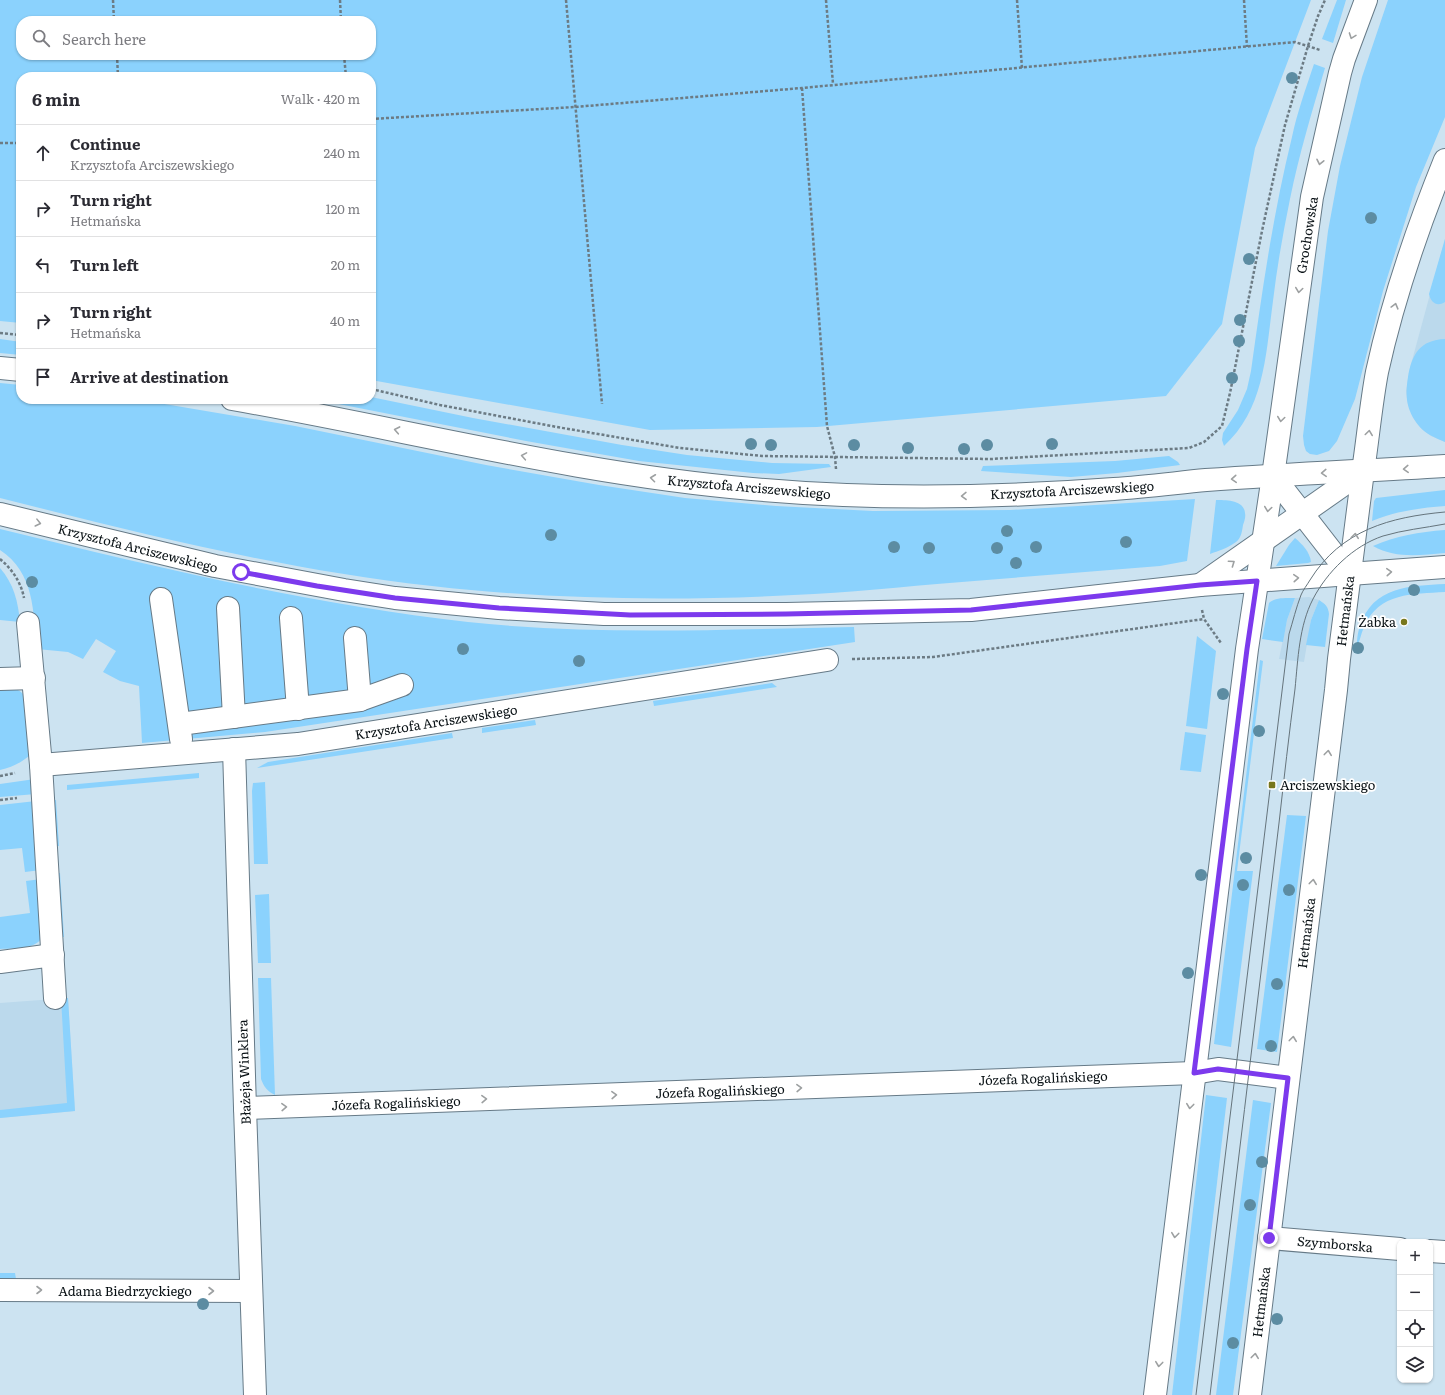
<!DOCTYPE html>
<html lang="en">
<head>
<meta charset="utf-8">
<style>
	body { margin:0; font-family:Literata,serif; background:#f2f2f3; color:#2b2b33 }
	.controls { position:absolute; right:12px; bottom:12px; display:grid; overflow:hidden; border-radius:8px; box-shadow:0 1px 3px #0004 }
	.controls button { width:36px; height:36px; display:grid; place-items:center; padding:0; border:0; border-bottom:1px solid #e1e1e2; background:#fff; color:#2b2b33; font:20px sans-serif }
	.stop { position:absolute; width:12px; height:12px; margin:-9px; border:3px solid #7c3aed; border-radius:50%; background:#fff }
	.stop.end { background:#7c3aed; border-color:#fff; box-shadow:0 1px 4px #0008 }
	.list { margin:0; padding:0; list-style:none }
	h2 { display:flex; justify-content:space-between; align-items:center; height:52px; margin:0; padding:0 16px; font-size:17px }
	h2 small { font-size:13px; font-weight:400; color:#7c7c81 }
	.list li { display:grid; grid-template-columns:26px 1fr auto; gap:12px; align-items:center; box-sizing:border-box; height:56px; padding:0 16px; border-top:1px solid #e1e1e2 }
	.list b { display:block; font-size:15px; white-space:nowrap }
	.list p { margin:0; font-size:13px; white-space:nowrap; color:#7c7c81 }
	.list em { font-size:13px; font-style:normal; color:#7c7c81 }
	.icon { flex:none; width:22px; height:22px; fill:none; stroke:currentColor; stroke-width:2; stroke-linecap:round; stroke-linejoin:round }
	.map { position:relative; flex:none; width:1445px; height:1395px; overflow:hidden }
	.search { position:absolute; background:#fff; box-shadow:0 1px 3px #0004; left:16px; top:16px; width:360px; height:44px; display:flex; align-items:center; gap:10px; box-sizing:border-box; padding:0 14px; border-radius:16px; color:#7c7c81; font-size:15px }
	.panel { position:absolute; background:#fff; box-shadow:0 1px 3px #0004; left:16px; top:72px; width:360px; height:332px; border-radius:16px }
	.map>svg:first-child { display:block }
	.built { fill:#bbd9ec }
	.green { fill:#8bd2fd; fill-rule:evenodd }
	.lines { fill:none; stroke-linecap:round; stroke-linejoin:round }
	.minor-casing { stroke:#667a87; stroke-width:24 }
	.major-casing { stroke:#667a87; stroke-width:24 }
	.path { stroke:#6c7b84; stroke-width:2.5; stroke-dasharray:3 2; stroke-linecap:butt }
	.minor { stroke:#fff; stroke-width:22 }
	.major { stroke:#fff; stroke-width:22 }
	.tram { stroke:#65747c; stroke-width:1 }
	.tree { fill:#5c8ca2 }
	.oneway { stroke:#9da0a1 }
	.route { stroke:#7c3aed; stroke-width:5 }
	.poi-dot { fill:#78771d; stroke:#fff; stroke-width:1.5 }
	.labels { text-anchor:middle; stroke-width:3.5; stroke-linejoin:round; paint-order:stroke }
	.street-label { font-size:13px; fill:#091115; stroke:#fff }
	.poi-label { font-size:13px; fill:#091115; stroke:#fff; text-anchor:end }
</style>
</head>
<body>
<div class="map">
<svg width="1445" height="1395" viewBox="0 0 1445 1395">
	<rect width="100%" height="100%" fill="#cce3f1"/>
	<g class="built">
		<path d="M1445,239V442L1431,436L1420,427L1413,417L1408,404L1406,391L1410,368Z"/>
		<path d="M1309,597L1319,600L1311,620L1304,662L1279,659L1287,620L1295,598Z"/>
		<path d="M68,998L75,1111L0,1118V1003Z"/>
	</g>
	<g class="green">
		<path d="M0,0H1311L1255,148L1222,324L1166,396L817,427L650,430L371,380V77H21V323L0,321ZM21,21H371V55H21Z"/>
		<path d="M1337,0H1346L1333,43L1322,39Z"/>
		<path d="M1388,0H1445V117L1416,187L1383,291L1355,399L1337,441L1329,451L1317,455L1310,454L1306,451L1304,445L1303,436L1328,231L1340,166L1362,77Z"/>
		<path d="M1314,64L1325,68C1312,111 1299,155 1290,199C1283,233 1277,267 1273,301C1266,352 1265,409 1224,446L1222,440L1223,433L1238,410L1247,389L1251,371C1262,292 1273,214 1292,137C1297,113 1306,88 1314,64Z"/>
		<path d="M1445,239V302C1437,307 1431,303 1429,294Z"/>
		<path d="M0,339L21,342V355L0,353Z"/>
		<path d="M1445,339V442C1436,438 1425,434 1419,426C1406,410 1405,396 1408,377C1412,354 1420,340 1445,339Z"/>
		<path d="M0,383L21,385V399H135L295,426L486,465L599,485L685,498L776,506L873,511L1011,510L1195,499L1187,561L1160,566C1086,572 1011,578 937,584C882,589 828,594 773,596C660,601 545,599 432,586C285,570 143,534 0,498Z"/>
		<path d="M371,397L473,418L622,445L687,455L772,463L829,464L831,467L779,474L753,473L639,461L526,441L313,399H371Z"/>
		<path d="M1169,456L1178,462L1180,465L1117,473L1071,477L981,471L983,466L1115,461Z"/>
		<path d="M1445,490V506C1420,508 1396,511 1372,521L1374,501L1376,498Z"/>
		<path d="M1216,500C1226,500 1244,500 1245,513C1246,517 1244,522 1243,525C1242,532 1241,538 1236,542C1228,548 1218,551 1210,554Z"/>
		<path d="M0,529C155,567 309,604 468,622C596,636 726,629 854,627L855,642L265,732L142,743L139,686L120,681L103,672L116,651L96,639L83,659L68,652L37,649C33,612 35,573 0,550Z"/>
		<path d="M1445,530V553C1420,555 1396,559 1373,546C1396,536 1419,532 1445,530Z"/>
		<path d="M1295,538C1302,544 1310,552 1311,562L1308,563L1276,566L1289,545Z"/>
		<path d="M0,568C14,584 18,602 20,622L0,620Z"/>
		<path d="M1445,584V592C1413,594 1379,592 1364,627C1361,634 1359,643 1356,651C1357,643 1357,634 1360,626C1373,586 1410,586 1445,584Z"/>
		<path d="M1295,598L1287,620L1283,642L1262,639L1269,603C1275,597 1286,598 1295,598Z"/>
		<path d="M1319,600C1325,604 1328,606 1329,614L1325,647L1306,645L1311,620Z"/>
		<path d="M1197,636L1216,651L1207,729L1186,726Z"/>
		<path d="M1260,660L1263,661L1237,871H1253L1231,1047L1214,1044Z"/>
		<path d="M772,683L777,687L654,706L653,701Z"/>
		<path d="M0,687C12,688 19,687 26,698L30,755C21,763 12,767 0,770Z"/>
		<path d="M535,720L536,725L482,733V728Z"/>
		<path d="M1185,732L1206,735L1201,772L1180,770Z"/>
		<path d="M452,733L453,738L257,768L268,762Z"/>
		<path d="M199,773V778L67,790V785Z"/>
		<path d="M35,779L36,794L0,797V784Z"/>
		<path d="M265,782L268,864H254L252,791L253,783Z"/>
		<path d="M56,800L59,846H52L50,801Z"/>
		<path d="M36,801L41,870L25,872L22,848L0,850V805Z"/>
		<path d="M1287,815L1306,816L1277,1052L1257,1049Z"/>
		<path d="M54,873H60L64,937H58Z"/>
		<path d="M41,879L42,938C33,950 14,948 0,949V917L30,913L26,881Z"/>
		<path d="M269,894L271,963H258L255,895Z"/>
		<path d="M258,978H271L275,1095C267,1091 264,1087 261,1079Z"/>
		<path d="M61,998H68L75,1111L0,1118V1110L67,1103Z"/>
		<path d="M1206,1095L1227,1098L1192,1395H1172Z"/>
		<path d="M1253,1100L1271,1103L1233,1395H1216Z"/>
		<path d="M0,1273H15L16,1279H0Z"/>
	</g>
	<g class="lines">
		<g class="minor-casing">
			<g id="minor">
				<path d="M1363,471C1368,438 1371,404 1377,372C1393,299 1417,229 1445,160"/>
				<path d="M1273,476L1312,197L1340,73L1344,59L1366,0"/>
				<path d="M161,599L181,739"/>
				<path d="M228,608L234,717"/>
				<path d="M291,618L298,709"/>
				<path d="M28,623L41,765L55,998"/>
				<path d="M355,638L360,700"/>
				<path d="M0,679L34,678"/>
				<path d="M180,724L360,700L402,685"/>
				<path d="M234,749L245,1108L255,1395"/>
				<path d="M41,765L298,744L827,660"/>
				<path d="M0,962L53,955"/>
				<path d="M245,1108L1194,1073"/>
				<path d="M1269,1238L1400,1249"/>
				<path d="M1430,1251L1445,1252"/>
				<path d="M0,1290L251,1291"/>
			</g>
		</g>
		<g class="major-casing">
			<g id="major">
				<path d="M0,368L21,370"/>
				<path d="M232,399C405,429 576,474 752,489C872,500 994,498 1114,489C1145,487 1175,483 1206,480C1285,474 1365,471 1445,466"/>
				<path d="M1273,476L1350,575"/>
				<path d="M0,514L215,566L344,590L395,598L499,608L604,614H786L971,610L1200,585L1445,567"/>
				<path d="M1200,585L1363,471"/>
				<path d="M1194,1073L1218,1069L1288,1078"/>
				<path d="M1155,1395L1247,649L1273,476"/>
				<path d="M1250,1395L1336,690L1339,659L1363,471"/>
			</g>
		</g>
		<g class="path">
			<path d="M113,0L114,21"/>
			<path d="M340,0L341,21"/>
			<path d="M566,0L602,404"/>
			<path d="M826,0L833,84"/>
			<path d="M1017,0L1022,68"/>
			<path d="M1244,0L1247,47"/>
			<path d="M117,55L118,77"/>
			<path d="M344,55L346,77"/>
			<path d="M802,88L827,426L835,457L836,469"/>
			<path d="M371,119L575,107L802,88L1295,42L1320,50"/>
			<path d="M0,143H21"/>
			<path d="M0,333L21,335"/>
			<path d="M371,389L440,405L557,427L680,448L762,456L991,459L1189,448L1204,442L1222,426L1230,393L1262,231L1285,125L1308,46L1318,16L1325,0"/>
			<path d="M0,559C12,569 21,582 24,598"/>
			<path d="M1202,610L1204,619L1221,643"/>
			<path d="M852,659L933,657L1204,619"/>
			<path d="M0,776L15,773"/>
			<path d="M0,800L17,798"/>
		</g>
		<use href="#minor" class="minor"/>
		<use href="#major" class="major"/>
		<g class="tram">
			<path d="M1196,1395L1289,634C1293,621 1296,608 1301,595C1303,590 1307,585 1310,580C1341,530 1390,517 1445,512"/>
			<path d="M1210,1395C1233,1205 1256,1014 1279,823C1284,779 1289,734 1295,689C1298,659 1299,626 1313,599C1327,572 1353,546 1383,536C1403,530 1424,528 1445,524"/>
		</g>
	</g>
	<g class="tree">
		<circle cx="1292" cy="78" r="6"/>
		<circle cx="1371" cy="218" r="6"/>
		<circle cx="1249" cy="259" r="6"/>
		<circle cx="1240" cy="320" r="6"/>
		<circle cx="1239" cy="341" r="6"/>
		<circle cx="1232" cy="378" r="6"/>
		<circle cx="751" cy="444" r="6"/>
		<circle cx="1052" cy="444" r="6"/>
		<circle cx="771" cy="445" r="6"/>
		<circle cx="854" cy="445" r="6"/>
		<circle cx="987" cy="445" r="6"/>
		<circle cx="908" cy="448" r="6"/>
		<circle cx="964" cy="449" r="6"/>
		<circle cx="1007" cy="531" r="6"/>
		<circle cx="551" cy="535" r="6"/>
		<circle cx="1126" cy="542" r="6"/>
		<circle cx="894" cy="547" r="6"/>
		<circle cx="1036" cy="547" r="6"/>
		<circle cx="929" cy="548" r="6"/>
		<circle cx="997" cy="548" r="6"/>
		<circle cx="1016" cy="563" r="6"/>
		<circle cx="32" cy="582" r="6"/>
		<circle cx="1414" cy="590" r="6"/>
		<circle cx="1358" cy="648" r="6"/>
		<circle cx="463" cy="649" r="6"/>
		<circle cx="579" cy="661" r="6"/>
		<circle cx="1223" cy="694" r="6"/>
		<circle cx="1259" cy="731" r="6"/>
		<circle cx="1246" cy="858" r="6"/>
		<circle cx="1201" cy="875" r="6"/>
		<circle cx="1243" cy="885" r="6"/>
		<circle cx="1289" cy="890" r="6"/>
		<circle cx="1188" cy="973" r="6"/>
		<circle cx="1277" cy="984" r="6"/>
		<circle cx="1271" cy="1046" r="6"/>
		<circle cx="1262" cy="1162" r="6"/>
		<circle cx="1250" cy="1205" r="6"/>
		<circle cx="203" cy="1304" r="6"/>
		<circle cx="1277" cy="1319" r="6"/>
		<circle cx="1233" cy="1343" r="6"/>
	</g>
	<defs><path id="oneway-chevron" d="M-2-3.5L2.5 0L-2 3.5" fill="none" stroke-width="1.6" stroke-linecap="round" stroke-linejoin="round"/></defs>
	<g class="oneway">
		<use href="#oneway-chevron" transform="translate(1352 36) rotate(110)"/>
		<use href="#oneway-chevron" transform="translate(1320 162) rotate(102)"/>
		<use href="#oneway-chevron" transform="translate(1299 290) rotate(98)"/>
		<use href="#oneway-chevron" transform="translate(1395 306) rotate(-75)"/>
		<use href="#oneway-chevron" transform="translate(1281 419) rotate(98)"/>
		<use href="#oneway-chevron" transform="translate(397 430) rotate(-169)"/>
		<use href="#oneway-chevron" transform="translate(1369 433) rotate(-82)"/>
		<use href="#oneway-chevron" transform="translate(524 456) rotate(-170)"/>
		<use href="#oneway-chevron" transform="translate(1406 469) rotate(177)"/>
		<use href="#oneway-chevron" transform="translate(1324 473) rotate(177)"/>
		<use href="#oneway-chevron" transform="translate(653 478) rotate(-173)"/>
		<use href="#oneway-chevron" transform="translate(1234 479) rotate(176)"/>
		<use href="#oneway-chevron" transform="translate(964 496) rotate(179)"/>
		<use href="#oneway-chevron" transform="translate(1268 509) rotate(98)"/>
		<use href="#oneway-chevron" transform="translate(38 523) rotate(14)"/>
		<use href="#oneway-chevron" transform="translate(1355 536) rotate(-83)"/>
		<use href="#oneway-chevron" transform="translate(1232 563) rotate(-35)"/>
		<use href="#oneway-chevron" transform="translate(1389 572) rotate(-4)"/>
		<use href="#oneway-chevron" transform="translate(1296 578) rotate(-4)"/>
		<use href="#oneway-chevron" transform="translate(1328 753) rotate(-83)"/>
		<use href="#oneway-chevron" transform="translate(1313 882) rotate(-83)"/>
		<use href="#oneway-chevron" transform="translate(1293 1039) rotate(-83)"/>
		<use href="#oneway-chevron" transform="translate(799 1088) rotate(-2)"/>
		<use href="#oneway-chevron" transform="translate(614 1095) rotate(-2)"/>
		<use href="#oneway-chevron" transform="translate(484 1099) rotate(-2)"/>
		<use href="#oneway-chevron" transform="translate(1190 1106) rotate(97)"/>
		<use href="#oneway-chevron" transform="translate(284 1107) rotate(-2)"/>
		<use href="#oneway-chevron" transform="translate(1175 1235) rotate(97)"/>
		<use href="#oneway-chevron" transform="translate(39 1290)"/>
		<use href="#oneway-chevron" transform="translate(211 1291)"/>
		<use href="#oneway-chevron" transform="translate(1255 1356) rotate(-83)"/>
		<use href="#oneway-chevron" transform="translate(1159 1364) rotate(97)"/>
	</g>
	<g class="lines">
		<path class="route" d="M241,572L317,586L395,598L499,608L630,615L786,614L971,610L1200,585L1257,581L1247,649L1194,1073L1218,1069L1288,1078L1269,1238"/>
	</g>
	<g class="poi-dot">
		<circle cx="1404" cy="622" r="4"/>
		<rect x="1268" y="781" width="8" height="8" rx="2"/>
	</g>
	<g class="labels">
		<g class="street-label">
			<text transform="translate(1307 235) rotate(-81)" y="5">Grochowska</text>
			<text transform="translate(749 487) rotate(5)" y="5">Krzysztofa Arciszewskiego</text>
			<text transform="translate(1072 490) rotate(-3)" y="5">Krzysztofa Arciszewskiego</text>
			<text transform="translate(138 548) rotate(14)" y="5">Krzysztofa Arciszewskiego</text>
			<text transform="translate(1345 611) rotate(-83)" y="5">Hetmańska</text>
			<text transform="translate(436 722) rotate(-9)" y="5">Krzysztofa Arciszewskiego</text>
			<text transform="translate(1306 933) rotate(-83)" y="5">Hetmańska</text>
			<text transform="translate(244 1072) rotate(-92)" y="5">Błażeja Winklera</text>
			<text transform="translate(1043 1078) rotate(-2)" y="5">Józefa Rogalińskiego</text>
			<text transform="translate(720 1091) rotate(-2)" y="5">Józefa Rogalińskiego</text>
			<text transform="translate(396 1103) rotate(-2)" y="5">Józefa Rogalińskiego</text>
			<text transform="translate(1335 1244) rotate(5)" y="5">Szymborska</text>
			<text x="125" y="1296">Adama Biedrzyckiego</text>
			<text transform="translate(1261 1302) rotate(-83)" y="5">Hetmańska</text>
		</g>
		<g class="poi-label">
			<text x="1396" y="627">Żabka</text>
			<text x="1280" y="790" text-anchor="start">Arciszewskiego</text>
		</g>
	</g>
</svg>
<div class="controls">
<button>+</button>
<button>−</button>
<button><svg class="icon" aria-label="locate" viewBox="0 0 24 24"><circle cx="12" cy="12" r="6"/><path d="M12 2v4M12 18v4M2 12h4M18 12h4"/></svg></button>
<button><svg class="icon" aria-label="layers" viewBox="0 0 24 24"><path d="M12 4l9 5-9 5-9-5zM3 14l9 5 9-5"/></svg></button>
</div>
<div class="stop" style="left:241px;top:572px"></div>
<div class="stop end" style="left:1269px;top:1238px"></div>
<div class="search"><svg class="icon" aria-label="search" viewBox="0 0 24 24"><circle cx="10" cy="10" r="6"/><path d="M15 15l6 6"/></svg>Search here</div>
<section class="panel">
<h2>6 min<small>Walk · 420 m</small></h2>
<ul class="list">
<li><svg class="icon" aria-label="ahead" viewBox="0 0 24 24"><path d="M12 20V5M6 11l6-6 6 6"/></svg><div><b>Continue</b><p>Krzysztofa Arciszewskiego</p></div><em>240 m</em></li>
<li><svg class="icon" aria-label="right" viewBox="0 0 24 24"><path d="M7 20v-9h11M14 6l5 5-5 5"/></svg><div><b>Turn right</b><p>Hetmańska</p></div><em>120 m</em></li>
<li><svg class="icon" aria-label="left" viewBox="0 0 24 24"><path d="M17 20v-9H6M10 6l-5 5 5 5"/></svg><div><b>Turn left</b></div><em>20 m</em></li>
<li><svg class="icon" aria-label="right" viewBox="0 0 24 24"><path d="M7 20v-9h11M14 6l5 5-5 5"/></svg><div><b>Turn right</b><p>Hetmańska</p></div><em>40 m</em></li>
<li><svg class="icon" aria-label="arrive" viewBox="0 0 24 24"><path d="M6 21V4h12l-3 4 3 4H6"/></svg><div><b>Arrive at destination</b></div></li>
</ul>
</section>
</div>
</body>
</html>
